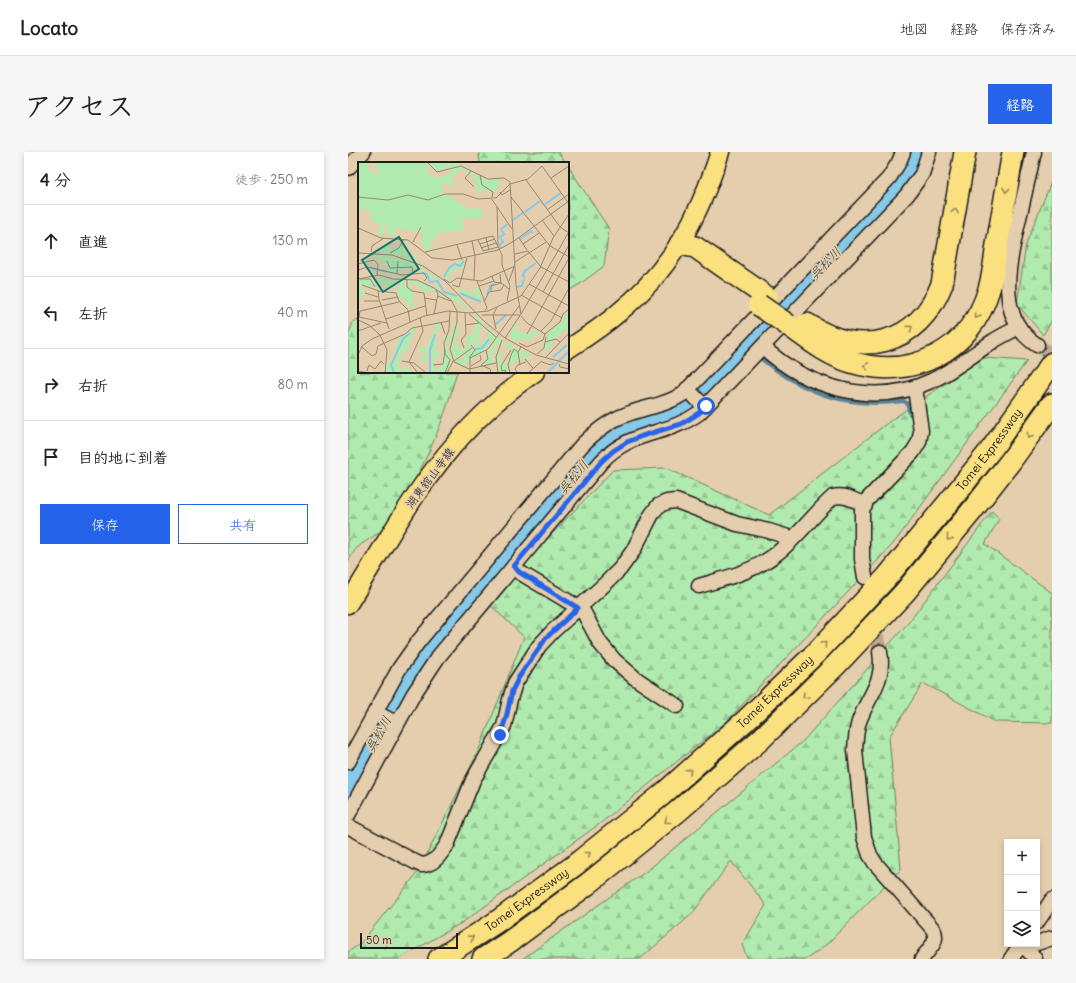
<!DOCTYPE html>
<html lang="ja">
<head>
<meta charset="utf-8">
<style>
	body { margin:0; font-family:Delius,"Klee One",sans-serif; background:#f6f6f6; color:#202124 }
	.controls { position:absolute; right:12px; bottom:12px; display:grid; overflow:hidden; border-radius:0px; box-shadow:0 2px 6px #0003 }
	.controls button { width:36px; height:36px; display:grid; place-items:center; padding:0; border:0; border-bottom:1px solid #e0e0e0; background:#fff; color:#202124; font:20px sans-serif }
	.scale { position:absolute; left:12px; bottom:10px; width:98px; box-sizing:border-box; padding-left:4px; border:2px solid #1c1c1c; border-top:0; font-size:11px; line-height:14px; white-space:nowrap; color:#1c1c1c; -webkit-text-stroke:3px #e5cead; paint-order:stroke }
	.stop { position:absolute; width:12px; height:12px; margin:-9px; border:3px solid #2563eb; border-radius:50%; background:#fff }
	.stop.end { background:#2563eb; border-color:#fff; box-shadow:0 1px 4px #0008 }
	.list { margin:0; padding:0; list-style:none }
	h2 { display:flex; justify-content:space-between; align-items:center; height:52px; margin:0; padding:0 16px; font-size:17px }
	h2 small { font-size:13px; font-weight:400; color:#757577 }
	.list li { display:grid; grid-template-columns:26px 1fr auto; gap:12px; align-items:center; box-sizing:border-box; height:72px; padding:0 16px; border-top:1px solid #e0e0e0 }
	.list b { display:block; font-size:15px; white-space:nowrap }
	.list em { font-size:13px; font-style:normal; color:#757577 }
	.actions { display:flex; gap:8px; padding:12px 16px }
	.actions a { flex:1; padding:9px 0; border:1px solid #2563eb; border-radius:0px; text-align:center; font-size:14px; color:#2563eb }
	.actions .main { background:#2563eb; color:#fff }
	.icon { flex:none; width:22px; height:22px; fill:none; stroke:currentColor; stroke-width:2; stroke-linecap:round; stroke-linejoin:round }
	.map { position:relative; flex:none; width:704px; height:807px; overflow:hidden; border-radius:0px }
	header { display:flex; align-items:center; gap:24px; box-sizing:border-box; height:56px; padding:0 20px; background:#fff; border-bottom:1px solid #e0e0e0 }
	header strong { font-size:19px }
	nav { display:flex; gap:22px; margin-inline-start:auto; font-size:14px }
	.intro { display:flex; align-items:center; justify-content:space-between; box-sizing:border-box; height:96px; padding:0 24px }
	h1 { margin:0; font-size:28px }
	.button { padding:10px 18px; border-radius:0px; background:#2563eb; color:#fff; font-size:14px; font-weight:700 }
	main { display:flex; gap:24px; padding:0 24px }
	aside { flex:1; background:#fff; border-radius:0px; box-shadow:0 2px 6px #0003 }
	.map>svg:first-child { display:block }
	.forest { fill:url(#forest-firs); stroke:#668365 }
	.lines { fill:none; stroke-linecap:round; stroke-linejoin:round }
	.stream { stroke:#5c8496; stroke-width:4 }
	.river { stroke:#87c9e8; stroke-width:23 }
	.minor-tunnel { stroke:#bdaa90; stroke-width:14; stroke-dasharray:14 7; stroke-linecap:butt }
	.minor-casing { stroke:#1c1c1c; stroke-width:17 }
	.major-casing { stroke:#1c1c1c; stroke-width:21 }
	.highway-casing { stroke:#1c1c1c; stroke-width:24 }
	.minor { stroke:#e5cead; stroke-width:14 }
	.major { stroke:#fbe080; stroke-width:18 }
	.highway { stroke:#fbe080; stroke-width:21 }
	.highway-bridge-casing { stroke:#1c1c1c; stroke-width:24; stroke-linecap:butt }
	.highway-bridge { stroke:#fbe080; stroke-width:21 }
	.oneway { stroke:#978853 }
	.route { stroke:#2563eb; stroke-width:5 }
	.labels { text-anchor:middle; stroke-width:3.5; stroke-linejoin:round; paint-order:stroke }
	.street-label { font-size:12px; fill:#1c1c1c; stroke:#e5cead }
	.water-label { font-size:13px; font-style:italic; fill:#313f45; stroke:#e5cead }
	.inset-river { fill:none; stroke:#87c9e8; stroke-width:2 }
	.inset-road { fill:none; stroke:#958773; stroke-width:1 }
	.view { fill:#0f766e; fill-opacity:0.15; stroke:#0f766e; stroke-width:2 }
	.inset-edge { fill:none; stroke:#1c1c1c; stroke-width:2 }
</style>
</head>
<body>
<header>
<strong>Locato</strong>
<nav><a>地図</a><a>経路</a><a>保存済み</a></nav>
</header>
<div class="intro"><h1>アクセス</h1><a class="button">経路</a></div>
<main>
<aside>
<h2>4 分<small>徒歩 · 250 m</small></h2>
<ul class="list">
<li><svg class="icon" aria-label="ahead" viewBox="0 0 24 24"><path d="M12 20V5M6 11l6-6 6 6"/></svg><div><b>直進</b></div><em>130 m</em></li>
<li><svg class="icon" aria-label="left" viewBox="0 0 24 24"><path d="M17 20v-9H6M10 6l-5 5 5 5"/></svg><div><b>左折</b></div><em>40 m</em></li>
<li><svg class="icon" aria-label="right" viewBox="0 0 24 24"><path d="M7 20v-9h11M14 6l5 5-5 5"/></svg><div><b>右折</b></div><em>80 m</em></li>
<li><svg class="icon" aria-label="arrive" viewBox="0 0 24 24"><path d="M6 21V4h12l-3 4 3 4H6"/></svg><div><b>目的地に到着</b></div></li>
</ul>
<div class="actions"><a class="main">保存</a><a>共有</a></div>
</aside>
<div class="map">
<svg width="704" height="807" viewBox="0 0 704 807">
	<defs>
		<pattern id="forest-firs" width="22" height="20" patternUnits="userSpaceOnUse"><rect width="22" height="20" fill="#b1eaae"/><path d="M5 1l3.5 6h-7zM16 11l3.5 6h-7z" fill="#98c895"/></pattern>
	</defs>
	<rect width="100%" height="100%" fill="#e5cead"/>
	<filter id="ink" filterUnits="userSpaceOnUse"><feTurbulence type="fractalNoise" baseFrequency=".025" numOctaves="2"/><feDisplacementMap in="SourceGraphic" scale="8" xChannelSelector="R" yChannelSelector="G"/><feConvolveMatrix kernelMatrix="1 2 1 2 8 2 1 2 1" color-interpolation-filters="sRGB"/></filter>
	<g filter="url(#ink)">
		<g class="forest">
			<path d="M131,0H210L218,11H132Z"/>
			<path d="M220,14L261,77L256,114L232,132L220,139Z"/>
			<path d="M704,28V168L695,183L669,152L678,92Z"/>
			<path d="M11,168V220H110L108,222C95,276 71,327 39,372C33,382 19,387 10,395C6,398 3,405 0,410V184L5,170Z"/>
			<path d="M636,206L679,209L546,391L378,570L254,670L115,770L51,807H0V800L12,792L70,720L129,602L176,485L139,450L265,318L318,316L421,363L546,266Z"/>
			<path d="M644,359L651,367L637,392L704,441V571L648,570L575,531L541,585L553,717L480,791L459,807H400L394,793L418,753L383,709L344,762L292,807H174L300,718L455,589L561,470Z"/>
		</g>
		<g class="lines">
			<g class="stream">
				<path d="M397,195L401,199"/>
				<path d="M409,206H412C456,241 498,257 555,249L559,251L562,262"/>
			</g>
			<path class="river" d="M0,636C28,585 53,531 89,486L244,302C255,290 267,281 282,275C302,266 324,265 343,251L550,34L563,16L568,0"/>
			<g class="minor-tunnel">
				<path d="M689,193L704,203"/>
				<path d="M520,439L532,500"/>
			</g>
			<g class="minor-casing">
				<g id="minor">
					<path d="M686,0C681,22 676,44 671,66C662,107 645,165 689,193"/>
					<path d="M0,16L15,0"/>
					<path d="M415,195C459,236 526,256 583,229C605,219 624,203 644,190C653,184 662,180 671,175"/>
					<path d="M339,237L357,255"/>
					<path d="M166,414L171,420L223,451L236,461L252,491L266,508L287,526L329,554"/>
					<path d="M517,425L514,407V358L517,350L565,300L571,290L573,279L567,236"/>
					<path d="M351,434C378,426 405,420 428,402C449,386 465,363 485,345C496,342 506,348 517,353"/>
					<path d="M532,500C537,529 522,541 512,567C508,576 508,587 507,598L516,685L522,703L527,711L585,777C592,790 580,797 574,807"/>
					<path d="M27,560L49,572"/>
					<path d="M0,610L51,517L70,490L234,293C247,280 260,269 277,263C296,255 317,254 335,242L541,26L551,10L555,0"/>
					<path d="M0,663L65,543L90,505L253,310C283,277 318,285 351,261L559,43L574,22L581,0"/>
					<path d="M0,674L69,711L74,713L80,712L84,710L90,705L99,693L125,628L156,574L162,547L167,531L191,494L205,479L257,432L272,417L285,399L304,362L310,354L319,350L328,349L389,372L421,379L440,385L443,388"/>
					<path d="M689,770L704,748"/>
					<path d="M689,791L704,786"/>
					<path d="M672,794L680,798L687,807"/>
					<path d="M663,807L673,792"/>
				</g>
			</g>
			<g class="major-casing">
				<g id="major">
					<path d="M220,197C237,186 254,175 269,162C323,118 351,65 372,0"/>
					<path d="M0,452C25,413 47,372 74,334C105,290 143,250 187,220"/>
				</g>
			</g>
			<g class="highway-casing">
				<g id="highway">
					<path d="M332,92L347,95L419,145"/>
					<path d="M459,172C512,207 570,194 594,132L617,0"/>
					<path d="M440,173C460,187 479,203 503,210C564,229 623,199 641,137C646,121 647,103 650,87C655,58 660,29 665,0"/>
					<path id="s1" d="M91,807L147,771L227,713L315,642L397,569L470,499L539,425L605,345L645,295L704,211"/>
					<path d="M135,807L161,790L241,731L329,660L413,587L487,514L556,441L623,360L662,310L704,252"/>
				</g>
			</g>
			<use href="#minor" class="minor"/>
			<use href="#major" class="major"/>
			<use href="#highway" class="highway"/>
			<g class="highway-bridge-casing">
				<path id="highway-bridge" d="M411,153L440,173"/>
			</g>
			<use href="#highway-bridge" class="highway-bridge"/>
		</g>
		<defs><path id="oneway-chevron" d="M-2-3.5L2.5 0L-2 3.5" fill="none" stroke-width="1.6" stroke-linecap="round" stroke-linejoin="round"/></defs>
		<g class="oneway">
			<use href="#oneway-chevron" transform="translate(658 38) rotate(100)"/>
			<use href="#oneway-chevron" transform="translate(607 59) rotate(-80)"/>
			<use href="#oneway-chevron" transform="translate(629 164) rotate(121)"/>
			<use href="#oneway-chevron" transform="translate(562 176) rotate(-36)"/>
			<use href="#oneway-chevron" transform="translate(518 214) rotate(-170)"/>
			<use href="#oneway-chevron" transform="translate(681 284) rotate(126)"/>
			<use href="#oneway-chevron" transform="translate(601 386) rotate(130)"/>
			<use href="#oneway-chevron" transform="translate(476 492) rotate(-47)"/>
			<use href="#oneway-chevron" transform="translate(457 544) rotate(135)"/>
			<use href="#oneway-chevron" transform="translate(341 619) rotate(-42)"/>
			<use href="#oneway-chevron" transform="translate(319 669) rotate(141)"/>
			<use href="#oneway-chevron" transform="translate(240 702) rotate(-39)"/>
			<use href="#oneway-chevron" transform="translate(123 786) rotate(-33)"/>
		</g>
	</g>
	<g class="lines" filter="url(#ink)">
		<path class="route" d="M152,583L158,566L164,539L171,525L198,486L230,456L171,420L166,414L253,310L265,299L279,290L294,284L333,272L351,261L358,254"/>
	</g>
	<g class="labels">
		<g class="street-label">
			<text dy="4" stroke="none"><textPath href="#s1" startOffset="754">Tomei Expressway</textPath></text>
			<text transform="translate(82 326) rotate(-53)" y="4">湖東舘山寺線</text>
			<text dy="4" stroke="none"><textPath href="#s1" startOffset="430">Tomei Expressway</textPath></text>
			<text dy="4" stroke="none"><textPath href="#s1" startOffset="106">Tomei Expressway</textPath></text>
		</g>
		<g class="water-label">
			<text transform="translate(477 111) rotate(-46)" y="5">呉松川</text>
			<text transform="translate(225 325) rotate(-50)" y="5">呉松川</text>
			<text transform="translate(30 582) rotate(-61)" y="5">呉松川</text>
		</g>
	</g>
	<g transform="translate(10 10)">
		<rect width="211" height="211" fill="#e5cead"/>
		<path d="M0,0H11L10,5L19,14L20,11L17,0H68L69,6L71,5L70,15L74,13L78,16L91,12L93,7L101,4L121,15L133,18L144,17L139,21L144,24L136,29L125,27L124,32L119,31L117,18L103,6L100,11H96L94,19L97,27L91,22H84L86,27L81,32L93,33L94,37L111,47L123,46L125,54L117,57L106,56L104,60L106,68L81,71L76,78L73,76L72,79L76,83L71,88L66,86V81L63,80L65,70L38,66L37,73L29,75L31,63L28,62L25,75L20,73L23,65L12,56L13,49L3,47L0,56ZM70,0H103V2L79,9ZM27,79L32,89L41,84L49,86L52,80L53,83L46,92L56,94V97L71,104L38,92L22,91ZM14,93L39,96L56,102L83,119H75L60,106L42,108L41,111L31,109L29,101ZM105,98L106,107L98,106L90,115L94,119L91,120L87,112L90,107ZM22,115L32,119H46V125L56,130L54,143L60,145H51L46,137L41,135L39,131L42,122L32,125L24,120L16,125L5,123V136H0V118L11,117L17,124ZM50,118L70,123L93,139L76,129L69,128L66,132L63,125L52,121L53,127L49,124ZM81,123L84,129L100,135L112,149L77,125ZM119,125L125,139L121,135L118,138L114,135L117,134L115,131L109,134L100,128L101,126L114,130ZM211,147V166L195,178L192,187L186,189L191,168L203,161ZM115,151L138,174L126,190L106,202L112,206L97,200L106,197L107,192L116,186V175L113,185L106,191L103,195L96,197L93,185L100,159L101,167L97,180L102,185L99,191L110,183L107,175L114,172L119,161ZM123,162L131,170L130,175L120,184ZM99,156L94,175L88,180L94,199L87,211H72L75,192L74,178L68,199H62L63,194L68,193L60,187L61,185L68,186L77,167L76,162H82L77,176L80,182L76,186L80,188L81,193L75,203L79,205L76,210L79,209L85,202V190L88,188L87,174L93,173ZM162,158L156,167L169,172L178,169L182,171L170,178L160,177L158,180L163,183L151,177L154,174L153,170L157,161ZM54,166L59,167L53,173L54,178L50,184L51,188L45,191L40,205L43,209L47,205L52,209L59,211H36L34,205L38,200L42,186L32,204L36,211H31L27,206L28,202L34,197L41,176L48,173ZM140,174L144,178L135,189V200L124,203ZM144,182L149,181L160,188L157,189L163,188L175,194L170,198L167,194L164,199L159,196L158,199L154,204L148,200L151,210L147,208L141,211L139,193L146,185L141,199L144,202L148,197L151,198L149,200L155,203L152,198L153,187Z" fill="#b1eaae" fill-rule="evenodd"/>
		<path class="inset-river" d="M187,42L203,31M167,50L182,39M155,58L166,50M162,77L173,69L175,71M143,86L141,83L145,80L142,75L146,72L143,67L150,62M11,105L29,110M64,111L69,112L72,120L80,119L81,122M86,115L91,106L97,102L102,104L106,99M167,116L165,113L167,109L178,101M81,122L86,130L99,134M159,125L164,124L166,117M102,131L123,140M129,133L132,124L136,122M137,163L148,153M117,187L124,186L131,177M195,195L209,183M36,211L33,203L45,177L52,171M72,211V188L77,172M189,211L211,189"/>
		<path class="inset-road" d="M69,0L79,10L103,4L130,17L146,16L152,20L158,123L163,152L147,176M113,9L107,16L116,25M193,16L211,4M168,18L202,65L211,71M142,30L144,33L152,28M0,35L30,38L50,33L70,38L87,32H105L120,37L134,36L135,30L124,23L122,13M153,35L192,84L211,95M133,36L154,67M135,36H138L152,22L170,17L184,4L211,42M139,45L140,83M189,48L211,32M184,58L196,74M0,66L23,76L50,78L74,96L95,98L140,88L156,79M128,76L131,88M161,76L169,88M120,78L125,89L140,85M114,79L117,94L116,118M156,79L211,39M55,80L63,65M122,82L137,77M165,82L181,71M99,83L104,98M123,86L138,81M200,89L210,71M13,90L14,84L26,76M67,90L135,74L144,93V103L152,124L149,139M0,91L34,93L65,104L87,119L127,160L147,176L178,193L211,202M32,91L41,86L46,77M157,92L170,89L183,105L211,120M29,99L32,106L54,105L55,111M157,100L188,80M0,102L16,98L20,102L19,113M0,108L9,105L44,113L66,111L69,116L66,119M39,111L40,99M142,112L143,121L146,123M134,114L136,120L143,121M0,117L21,113L35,117L59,118L76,126L93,138L99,149V160L92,187L96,200L111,207L138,201M2,117H12L17,125M86,117L92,121L99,116L123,119L157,104M49,118V125L54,129L66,131L69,154M119,119L129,146L127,148M151,119L156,105M171,122L211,144M4,123L21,129L38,131L41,139L50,148L52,160M94,123L101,125L109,96M121,124L136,119M20,128L21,137L31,167M133,129V124L143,121M185,130L211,83M7,131L20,135M163,133L204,156M79,134L93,139M66,136L78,138M24,138L40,135M6,139H22M126,140L131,130L143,128L146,123L151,127M76,152L80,132L78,128M111,152L138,175M163,152L200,89M124,153H162M163,154L169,161L187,172M1,155L2,149L41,140M1,155L29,161M28,157L67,144M0,158L11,163L22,173L29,188L27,211M83,160L87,172M107,163L121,161M138,167L135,153L139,145M0,169L23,161M183,169L193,159L211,126M169,172L211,96M187,180L198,177L202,180M161,181L169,185L185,178L187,172L202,160L205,152L211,147M4,185L14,194L18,192L20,184L47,172L54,166L91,159M106,186L103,178L108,172L107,151M128,188L130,197L123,203L132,207L133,211M160,190L162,203M179,192L186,186L188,175M0,193L4,184L14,177L66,154L90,149L111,151L130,149L163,134L182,106L195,76L211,52M188,195L211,171M111,196L117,188L113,183M167,197L175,206M44,199L56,201L68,211M96,199L114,186M184,200L193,203L196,201M201,202L202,205L211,207M75,203L85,202L87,188M113,204L123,198L122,193M0,209L12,211M9,209L11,203L17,207L23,199L26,202M60,211L51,200L65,169L62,156M87,211L92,198L87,192L86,181L91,168L92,149M89,211L95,199M112,211V196L130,187L161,144M140,211L138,195L144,178M148,211L147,208L144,209L143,204L153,188M152,211L150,203L153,193L156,187L160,190L163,185M160,211L157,207L160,203L168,200M170,211L184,199"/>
		<path class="view" d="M41,75L61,107L25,130L4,98Z"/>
		<rect width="211" height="211" class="inset-edge"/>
	</g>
</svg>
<div class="controls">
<button>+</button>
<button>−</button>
<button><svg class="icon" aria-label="layers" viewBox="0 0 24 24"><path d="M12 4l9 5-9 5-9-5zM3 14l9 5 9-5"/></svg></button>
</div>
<div class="scale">50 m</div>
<div class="stop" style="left:358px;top:254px"></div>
<div class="stop end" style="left:152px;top:583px"></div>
</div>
</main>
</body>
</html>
